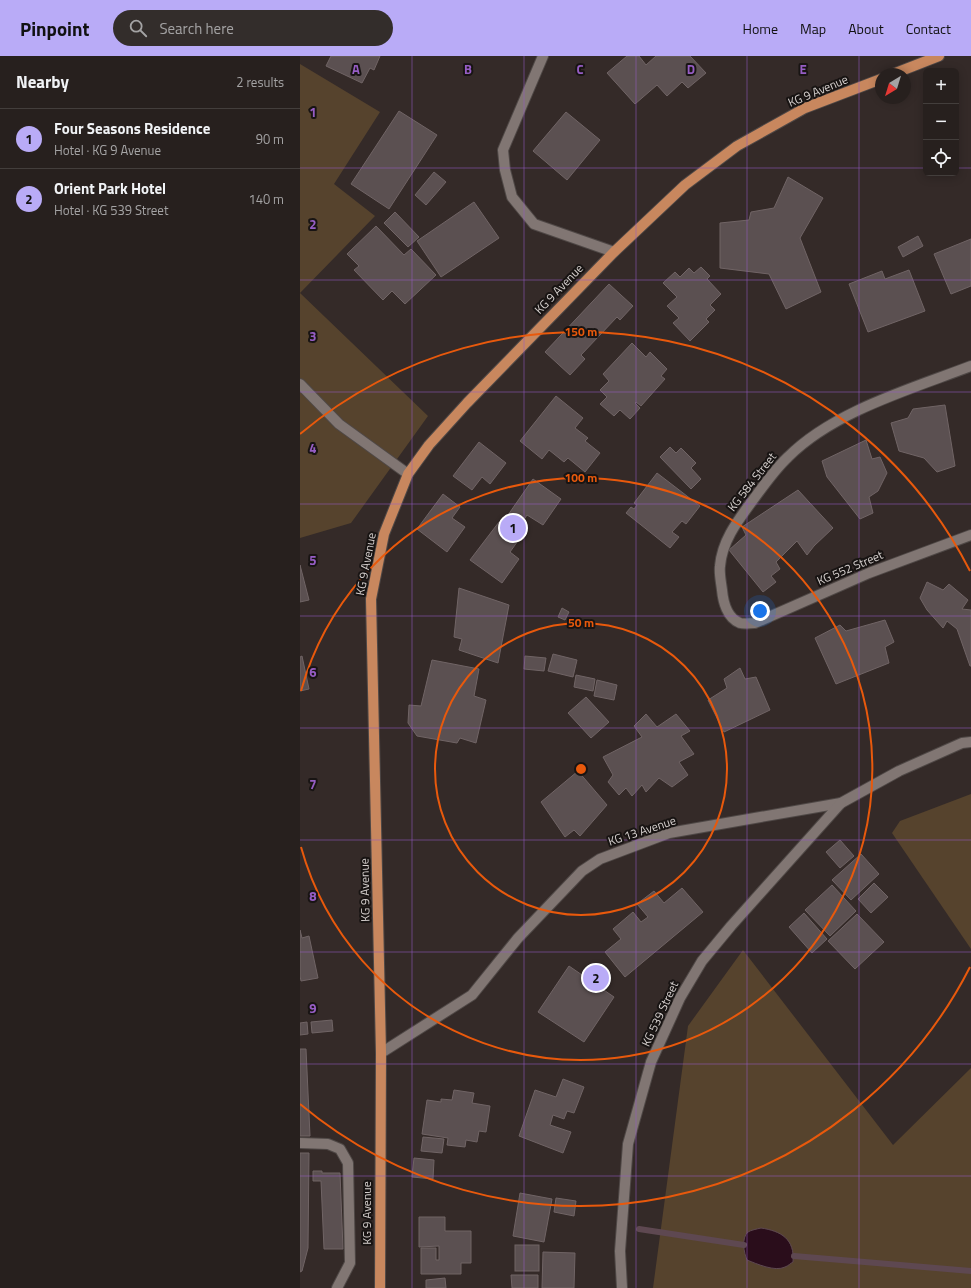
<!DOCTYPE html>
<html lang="en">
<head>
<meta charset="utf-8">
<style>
	body { margin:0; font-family:"Titillium Web",sans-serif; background:#332d2b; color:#f1f3f6 }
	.controls { position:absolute; right:12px; top:12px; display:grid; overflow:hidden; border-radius:6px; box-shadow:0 2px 10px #0003 }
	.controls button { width:36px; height:36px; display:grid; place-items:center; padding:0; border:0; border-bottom:1px solid #433e3c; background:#27201e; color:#f1f3f6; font:20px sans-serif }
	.compass { position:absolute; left:575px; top:12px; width:36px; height:36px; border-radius:50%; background:#27201e; box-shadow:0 2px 10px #0003; rotate:218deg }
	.you { position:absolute; left:460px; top:555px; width:14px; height:14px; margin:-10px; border:3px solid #fff; border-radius:50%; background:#1a73e8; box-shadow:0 0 0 6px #1a73e833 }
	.badge { display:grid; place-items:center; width:26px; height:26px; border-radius:50%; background:#b9abf7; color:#111; font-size:13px; font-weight:700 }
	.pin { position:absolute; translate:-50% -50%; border:2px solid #fff; box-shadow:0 1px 4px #0006 }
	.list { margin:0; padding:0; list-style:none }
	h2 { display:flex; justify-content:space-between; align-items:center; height:52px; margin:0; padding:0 16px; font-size:17px }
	h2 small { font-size:13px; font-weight:400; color:#a4a3a4 }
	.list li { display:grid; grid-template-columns:26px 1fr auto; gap:12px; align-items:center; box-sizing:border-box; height:60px; padding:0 16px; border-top:1px solid #433e3c }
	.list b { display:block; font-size:15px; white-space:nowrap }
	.list p { margin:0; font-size:13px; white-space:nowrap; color:#a4a3a4 }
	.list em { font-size:13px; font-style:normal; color:#a4a3a4 }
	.icon { flex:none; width:22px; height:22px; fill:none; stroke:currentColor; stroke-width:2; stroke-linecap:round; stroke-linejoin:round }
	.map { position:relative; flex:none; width:671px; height:1232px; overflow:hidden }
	header { display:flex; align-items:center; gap:24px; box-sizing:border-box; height:56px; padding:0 20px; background:#b9abf7; color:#111 }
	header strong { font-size:19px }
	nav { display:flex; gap:22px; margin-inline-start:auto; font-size:14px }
	.search { width:280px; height:36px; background:#332d2b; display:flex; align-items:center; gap:10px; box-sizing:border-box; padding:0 14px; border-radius:22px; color:#a4a3a4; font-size:15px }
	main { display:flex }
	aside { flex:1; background:#27201e }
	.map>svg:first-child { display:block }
	.green { fill:#56432d }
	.water { fill:#2a0d1b; stroke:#5e4851 }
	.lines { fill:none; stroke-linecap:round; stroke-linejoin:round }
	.stream { stroke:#5e4851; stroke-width:6 }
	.building { fill:#5b5051; stroke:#706465 }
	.minor-casing { stroke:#4f4846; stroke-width:12 }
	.major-casing { stroke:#4f4846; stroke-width:12 }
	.minor { stroke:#817673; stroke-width:10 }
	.major { stroke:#c8875e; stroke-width:10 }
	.grid { fill:none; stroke:#965dc4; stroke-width:1; stroke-opacity:0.55 }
	.ring { fill:none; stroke:#e8590c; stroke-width:2 }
	.labels { text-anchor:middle; stroke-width:4; stroke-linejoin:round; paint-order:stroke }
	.street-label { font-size:12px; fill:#d6d0ce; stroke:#181413 }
	.grid-label { font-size:13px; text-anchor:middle; font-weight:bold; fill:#965dc4; stroke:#181413; stroke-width:4; stroke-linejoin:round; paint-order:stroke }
	.centre { fill:#e8590c; stroke:#181413; stroke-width:2 }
	.ring-label { font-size:12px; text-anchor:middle; font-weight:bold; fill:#e8590c; stroke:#181413; stroke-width:4; stroke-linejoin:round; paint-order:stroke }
</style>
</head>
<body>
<header>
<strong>Pinpoint</strong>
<div class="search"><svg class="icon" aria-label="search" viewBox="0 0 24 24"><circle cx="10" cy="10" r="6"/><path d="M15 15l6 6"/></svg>Search here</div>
<nav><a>Home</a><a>Map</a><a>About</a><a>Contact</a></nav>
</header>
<main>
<aside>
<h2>Nearby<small>2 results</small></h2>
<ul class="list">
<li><span class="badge">1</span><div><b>Four Seasons Residence</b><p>Hotel · KG 9 Avenue</p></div><em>90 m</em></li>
<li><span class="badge">2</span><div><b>Orient Park Hotel</b><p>Hotel · KG 539 Street</p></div><em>140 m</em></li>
</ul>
</aside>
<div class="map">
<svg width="671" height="1232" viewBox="0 0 671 1232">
	<rect width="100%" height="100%" fill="#342a28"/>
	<g class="green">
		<path d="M0,8L80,56L34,128L75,160L0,237L128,360L51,467L0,482Z"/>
		<path d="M671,738V893L592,777L600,765Z"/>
		<path d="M443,894L593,1089L671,1012V1232H353L388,970Z"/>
	</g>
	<path class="water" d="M461,1172C481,1175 495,1183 493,1206C491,1207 488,1210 485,1211C475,1216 457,1208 447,1204C444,1197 441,1182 448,1176C451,1174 457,1173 461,1172Z"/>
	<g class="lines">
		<g class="stream">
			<path d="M339,1173L444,1189"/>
			<path d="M494,1200L671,1215"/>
		</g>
	</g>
	<g class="building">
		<path d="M31,0H80L74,14L70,12L62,27L26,10Z"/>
		<path d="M327,0H339L346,9L356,0H390L406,17L388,32L382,26L367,40L357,29L335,48L307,17Z"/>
		<path d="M99,55L137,79L89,153L51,128Z"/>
		<path d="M266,56L300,84L267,124L233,95Z"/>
		<path d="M134,116L146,126L126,149L115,139Z"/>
		<path d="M488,121L523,142L500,182L521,236L486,253L469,218L420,212V167L449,164L451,156L474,152Z"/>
		<path d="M174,146L199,182L141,221L117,185Z"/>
		<path d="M95,156L119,181L108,191L84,167Z"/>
		<path d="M76,170L104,199L111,193L136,219L105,248L92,235L83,244L54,214L59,210L47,198Z"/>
		<path d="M618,180L623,190L603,201L598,191Z"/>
		<path d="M671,183V230L651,238L634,198Z"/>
		<path d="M401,211L410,220L407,223L421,238L410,249L415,254L406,263L409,266L390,285L373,267L379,262L367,250L377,241L363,227L375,216L380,221L389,212L394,217Z"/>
		<path d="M609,214L625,255L568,276L549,228L582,215L585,223Z"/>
		<path d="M309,228L333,250L320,264L317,261L281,299L285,303L270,319L245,296Z"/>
		<path d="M332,287L346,301L350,296L367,313L361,320L365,323L341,350L336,346L335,347L340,352L330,363L320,354L314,360L300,348L307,341L300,334L309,325L303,318Z"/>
		<path d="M256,340L283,362L275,372L288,382L285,385L300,397L285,416L268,402L264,406L249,394L242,403L220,385Z"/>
		<path d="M645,349L655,410L637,416L624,402L599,395L591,367L608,362L613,353Z"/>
		<path d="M566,384L572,403L580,401L587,417L578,435L569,441L573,457L560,463L527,421L522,405Z"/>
		<path d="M179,386L206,407L190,428L182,421L172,434L153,420Z"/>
		<path d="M370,391L376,397L381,392L396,407L391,412L401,423L391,433L360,401Z"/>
		<path d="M357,417L400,450L386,468L382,465L372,476L379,481L370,492L326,457L331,451L334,453L337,449L334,447Z"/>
		<path d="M233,423L261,443L243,469L227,459L221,468L208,459Z"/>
		<path d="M498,434L533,472L514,490L507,499L497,485L476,506L480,513L471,520L476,526L463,536L429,494L446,479L442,471Z"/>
		<path d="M143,438L160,451L152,462L165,471L147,496L117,473Z"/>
		<path d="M199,466L220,482L210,496L219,503L202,527L170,504Z"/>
		<path d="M0,509L9,544L0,546Z"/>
		<path d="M627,526L643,534L649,528L668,544L662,553L671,554V610H670L657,573L647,565L643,572L627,554L620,542Z"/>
		<path d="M159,532L209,549L198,607L159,594L162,583L154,581Z"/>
		<path d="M262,552L269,556L265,564L258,561Z"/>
		<path d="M585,564L594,586L585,591L589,607L536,628L515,582L540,569L546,575Z"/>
		<path d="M253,598L277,604L273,621L248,615Z"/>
		<path d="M2,600L9,633L0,635V601Z"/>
		<path d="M225,600L246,602L244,615L224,613Z"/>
		<path d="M132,604L179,613L174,640L186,644L176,687L160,682L157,687L117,680L108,667L109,649L121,650Z"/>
		<path d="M440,612L445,623L456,621L470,654L424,676L408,644L427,632L424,623Z"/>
		<path d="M276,619L295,623L293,635L274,631Z"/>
		<path d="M297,624L317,629L314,644L294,640Z"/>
		<path d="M286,641L309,666L291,682L268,657Z"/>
		<path d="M346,658L357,671L376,658L390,675L381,680L394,698L379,706L388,719L372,731L359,722L346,736L342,729L332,740L326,732L319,739L308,726L313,719L303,701L342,681L334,670Z"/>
		<path d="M278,715L307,749L280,780L274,774L265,781L241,746Z"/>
		<path d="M540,784L554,800L540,812L526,796Z"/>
		<path d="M561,798L579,818L551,844L532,824Z"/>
		<path d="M574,827L588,841L571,857L558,843Z"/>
		<path d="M532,829L556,855L530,880L505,854Z"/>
		<path d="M382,832L403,856L325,921L305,896L321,883L313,873L333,856L341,866L348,861L337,848L354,835L364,847Z"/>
		<path d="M504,857L527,883L512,897L489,871Z"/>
		<path d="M557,858L584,886L555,913L528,885Z"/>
		<path d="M0,874L2,882L9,880L18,922L1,925L0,920Z"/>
		<path d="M269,910L314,941L284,986L238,956Z"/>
		<path d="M32,964L33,975L12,977L11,966Z"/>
		<path d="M7,966L8,978L0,979V967Z"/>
		<path d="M0,993H6L10,1080H0Z"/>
		<path d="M263,1023L284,1031L274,1057L267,1055L264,1063L253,1059L250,1069L271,1076L263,1097L219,1080L235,1034L256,1041Z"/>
		<path d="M154,1034L174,1037L172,1047L190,1050L186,1076L179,1075L177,1086L166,1084L165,1091L147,1089L148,1082L122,1078L127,1044L141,1046V1043L152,1044Z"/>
		<path d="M123,1081L144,1083L142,1097L121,1095Z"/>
		<path d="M0,1097H9L8,1192L2,1215L0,1216Z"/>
		<path d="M114,1102L134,1104L133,1123L112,1121Z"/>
		<path d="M13,1115H22V1117H40L43,1193H24L21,1125H13Z"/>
		<path d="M220,1137L252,1143L244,1186L213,1180Z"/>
		<path d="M256,1142L276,1145L274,1160L254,1156Z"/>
		<path d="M119,1161H145V1175H171V1207H161V1218H121V1192H136V1204H139V1190L119,1191Z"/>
		<rect x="215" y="1189" width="24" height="26"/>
		<path d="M243,1196L275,1197L274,1232H242Z"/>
		<path d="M211,1219H238V1232H212Z"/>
		<path d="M145,1222L146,1232H126V1224Z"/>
	</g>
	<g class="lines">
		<g class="minor-casing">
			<g id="minor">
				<path d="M243,0L203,94L205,114L212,141L234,168L314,196"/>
				<path d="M671,310C611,333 534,355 488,401C473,415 462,432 450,448C436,467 422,486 420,510C419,517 421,526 422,534C423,545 427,562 440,567C444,568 450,567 455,567L569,517L671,479"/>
				<path d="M0,328L39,368L108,418"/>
				<path d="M81,997L172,939L218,882L282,815L300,803L369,777L541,747L599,715L662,687L671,686"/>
				<path d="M0,1087L28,1088L40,1093L48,1107L50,1207L37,1232"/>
				<path d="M322,1232L320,1195L328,1088L351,1006L380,942L402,905L431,870L541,747"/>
			</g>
		</g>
		<g class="major-casing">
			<g id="major">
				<path d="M593,18L639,0"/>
				<path d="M80,1232L81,997L71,543L84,478L108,418L129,389L167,347L314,196L385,129L437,90L505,52L581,23"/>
			</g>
		</g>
		<use href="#minor" class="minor"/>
		<use href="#major" class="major"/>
	</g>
	<path class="grid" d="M112,0V1232M224,0V1232M336,0V1232M447,0V1232M559,0V1232M0,112H626M656,112H671M0,224H671M0,336H671M0,448H671M0,560H671M0,672H671M0,784H671M0,896H671M0,1008H671M0,1120H671"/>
	<g class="ring">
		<circle cx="281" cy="713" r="146"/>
		<path d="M1 635A291 291 0 1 1 1 791"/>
		<path d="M670 911A437 437 0 0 1 0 1048M0 378A437 437 0 0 1 670 515"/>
	</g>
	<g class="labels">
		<g class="street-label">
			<text transform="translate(518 35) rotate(-23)" y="4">KG 9 Avenue</text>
			<text transform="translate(259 233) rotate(-46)" y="4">KG 9 Avenue</text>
			<text transform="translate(452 426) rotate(-52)" y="4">KG 584 Street</text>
			<text transform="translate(66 508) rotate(-79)" y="4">KG 9 Avenue</text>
			<text transform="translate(550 512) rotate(-23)" y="4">KG 552 Street</text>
			<text transform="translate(342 775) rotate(-18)" y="4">KG 13 Avenue</text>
			<text transform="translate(65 834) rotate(-91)" y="4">KG 9 Avenue</text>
			<text transform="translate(360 958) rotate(-65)" y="4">KG 539 Street</text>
			<text transform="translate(67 1157) rotate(-90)" y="4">KG 9 Avenue</text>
		</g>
	</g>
	<g class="grid-label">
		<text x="56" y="18">A</text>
		<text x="168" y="18">B</text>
		<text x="280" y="18">C</text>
		<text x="391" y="18">D</text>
		<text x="503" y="18">E</text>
		<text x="13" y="61">1</text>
		<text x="13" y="173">2</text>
		<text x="13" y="285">3</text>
		<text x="13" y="397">4</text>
		<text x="13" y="509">5</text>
		<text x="13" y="621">6</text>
		<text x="13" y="733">7</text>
		<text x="13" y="845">8</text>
		<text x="13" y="957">9</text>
	</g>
	<circle cx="281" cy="713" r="6" class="centre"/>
	<g class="ring-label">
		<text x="281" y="280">150 m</text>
		<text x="281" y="426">100 m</text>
		<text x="281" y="571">50 m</text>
	</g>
</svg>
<div class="controls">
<button>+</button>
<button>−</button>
<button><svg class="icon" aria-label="locate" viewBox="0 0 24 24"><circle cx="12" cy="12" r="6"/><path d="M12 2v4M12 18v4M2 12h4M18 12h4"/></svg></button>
</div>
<svg class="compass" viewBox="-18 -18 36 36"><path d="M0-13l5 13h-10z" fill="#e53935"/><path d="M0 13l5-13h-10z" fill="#a4a3a4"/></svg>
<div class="you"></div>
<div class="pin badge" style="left:213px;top:472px">1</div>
<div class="pin badge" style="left:296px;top:922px">2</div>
</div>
</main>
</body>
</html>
